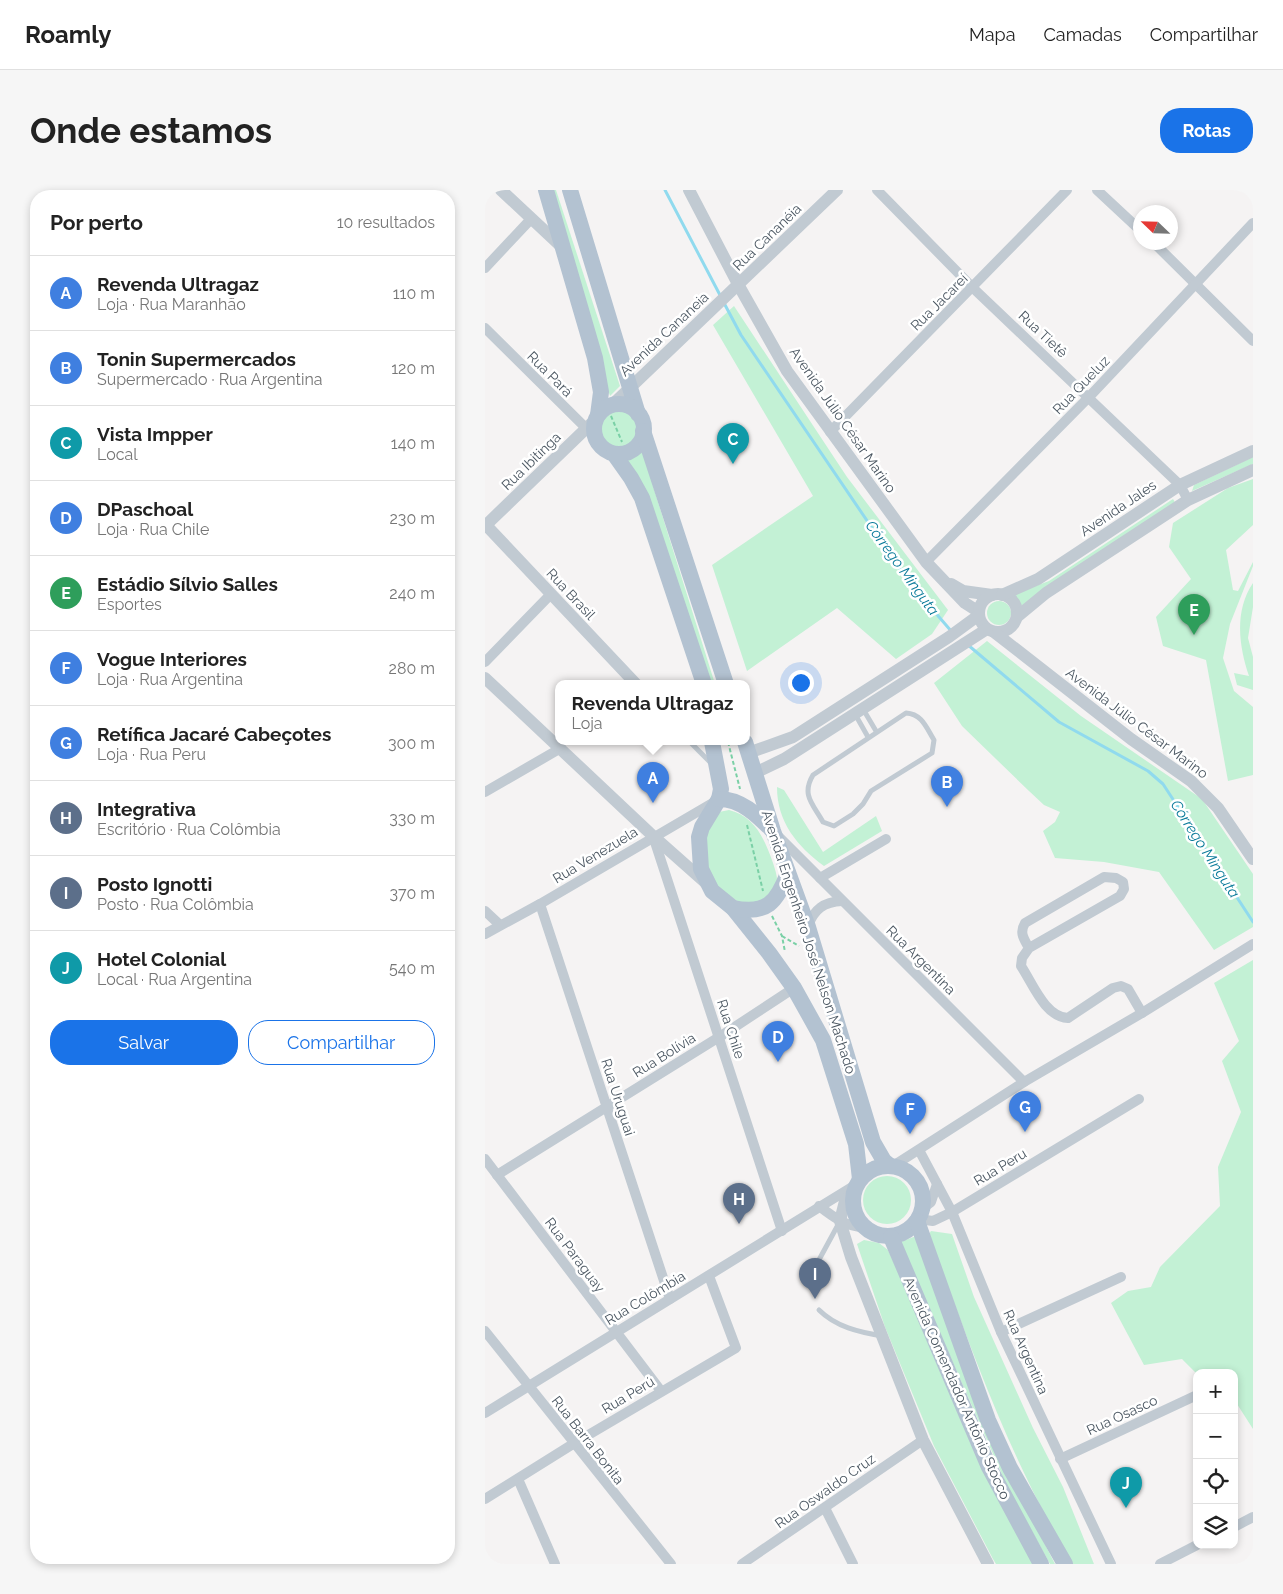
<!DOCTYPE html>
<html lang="pt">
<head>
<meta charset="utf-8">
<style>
	body { margin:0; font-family:Raleway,sans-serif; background:#f6f6f6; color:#222 }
	.controls { position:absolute; right:15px; bottom:15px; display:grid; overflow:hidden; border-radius:10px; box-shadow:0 2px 8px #0003 }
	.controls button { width:45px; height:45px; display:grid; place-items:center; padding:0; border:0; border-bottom:1px solid #e0e0e0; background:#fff; color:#222; font:25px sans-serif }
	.compass { position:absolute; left:648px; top:15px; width:45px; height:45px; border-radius:50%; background:#fff; box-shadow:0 2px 8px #0003; rotate:293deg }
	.you { position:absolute; left:315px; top:492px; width:18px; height:18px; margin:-12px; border:4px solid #fff; border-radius:50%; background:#1a73e8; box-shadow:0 0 0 8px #1a73e833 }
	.badge { display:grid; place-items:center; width:32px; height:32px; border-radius:50%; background:#1a73e8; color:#fff; font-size:16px; font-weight:700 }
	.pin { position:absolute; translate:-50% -41px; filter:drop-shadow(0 1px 2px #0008) }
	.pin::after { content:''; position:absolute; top:26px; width:18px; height:15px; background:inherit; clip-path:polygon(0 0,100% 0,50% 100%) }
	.popup { position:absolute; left:70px; top:490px; width:195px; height:65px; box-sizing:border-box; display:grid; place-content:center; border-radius:10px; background:#fff; filter:drop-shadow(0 1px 4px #0005); font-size:16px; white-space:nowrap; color:#767676 }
	.popup b { font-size:19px; color:#222 }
	.popup::after { content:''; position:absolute; left:50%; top:100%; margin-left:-10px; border:10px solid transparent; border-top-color:#fff }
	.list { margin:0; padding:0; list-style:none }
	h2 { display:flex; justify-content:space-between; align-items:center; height:65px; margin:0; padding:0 20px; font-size:21px }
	h2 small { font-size:16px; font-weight:400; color:#767676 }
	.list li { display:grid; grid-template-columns:32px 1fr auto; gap:15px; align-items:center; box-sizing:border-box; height:75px; padding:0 20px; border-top:1px solid #e0e0e0 }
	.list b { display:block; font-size:19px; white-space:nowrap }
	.list p { margin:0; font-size:16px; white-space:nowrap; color:#767676 }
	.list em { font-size:16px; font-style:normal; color:#767676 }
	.actions { display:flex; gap:10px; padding:15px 20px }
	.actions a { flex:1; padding:11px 0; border:1px solid #1a73e8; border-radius:20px; text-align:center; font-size:18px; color:#1a73e8 }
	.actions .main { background:#1a73e8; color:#fff }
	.icon { flex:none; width:28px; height:28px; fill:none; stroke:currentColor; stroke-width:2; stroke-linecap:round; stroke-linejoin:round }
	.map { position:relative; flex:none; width:768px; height:1374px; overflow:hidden; border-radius:20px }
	header { display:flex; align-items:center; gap:30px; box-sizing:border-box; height:70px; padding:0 25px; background:#fff; border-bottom:1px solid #e0e0e0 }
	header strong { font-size:24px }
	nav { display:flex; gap:28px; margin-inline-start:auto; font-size:18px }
	.intro { display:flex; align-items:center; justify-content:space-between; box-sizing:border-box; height:120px; padding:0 30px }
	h1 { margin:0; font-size:35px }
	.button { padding:12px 22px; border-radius:20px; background:#1a73e8; color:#fff; font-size:18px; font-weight:700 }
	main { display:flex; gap:30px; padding:0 30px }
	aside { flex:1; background:#fff; border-radius:20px; box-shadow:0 2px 8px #0003 }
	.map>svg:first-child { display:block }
	.green { fill:#c3f1d5 }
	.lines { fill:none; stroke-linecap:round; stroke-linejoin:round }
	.stream { stroke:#90daee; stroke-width:3 }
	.path { stroke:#7ad0a6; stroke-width:2; stroke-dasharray:4 2.5; stroke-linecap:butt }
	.service { stroke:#c1cad2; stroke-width:5 }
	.minor { stroke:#c1cad2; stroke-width:10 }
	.tertiary { stroke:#c1cad2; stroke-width:12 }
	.primary { stroke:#b3c2d1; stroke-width:16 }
	.labels { text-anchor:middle; stroke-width:5; stroke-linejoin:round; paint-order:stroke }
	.street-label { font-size:14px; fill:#4a5661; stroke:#fff }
	.water-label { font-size:15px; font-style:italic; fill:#0c7c9b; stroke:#fff }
</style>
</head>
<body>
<header>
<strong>Roamly</strong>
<nav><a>Mapa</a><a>Camadas</a><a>Compartilhar</a></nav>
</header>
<div class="intro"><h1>Onde estamos</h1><a class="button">Rotas</a></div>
<main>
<aside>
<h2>Por perto<small>10 resultados</small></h2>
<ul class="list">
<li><span class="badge" style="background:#3f7fe0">A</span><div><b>Revenda Ultragaz</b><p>Loja · Rua Maranhão</p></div><em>110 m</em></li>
<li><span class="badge" style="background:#3f7fe0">B</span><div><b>Tonin Supermercados</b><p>Supermercado · Rua Argentina</p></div><em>120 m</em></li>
<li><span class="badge" style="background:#0f9aa8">C</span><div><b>Vista Impper</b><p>Local</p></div><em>140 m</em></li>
<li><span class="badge" style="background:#3f7fe0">D</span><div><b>DPaschoal</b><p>Loja · Rua Chile</p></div><em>230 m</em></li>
<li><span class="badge" style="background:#2e9e5b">E</span><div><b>Estádio Sílvio Salles</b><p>Esportes</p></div><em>240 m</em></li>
<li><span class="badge" style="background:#3f7fe0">F</span><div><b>Vogue Interiores</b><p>Loja · Rua Argentina</p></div><em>280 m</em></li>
<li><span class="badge" style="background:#3f7fe0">G</span><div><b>Retífica Jacaré Cabeçotes</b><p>Loja · Rua Peru</p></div><em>300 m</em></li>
<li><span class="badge" style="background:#5c6f8a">H</span><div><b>Integrativa</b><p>Escritório · Rua Colômbia</p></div><em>330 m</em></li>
<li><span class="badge" style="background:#5c6f8a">I</span><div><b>Posto Ignotti</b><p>Posto · Rua Colômbia</p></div><em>370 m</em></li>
<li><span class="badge" style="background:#0f9aa8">J</span><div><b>Hotel Colonial</b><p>Local · Rua Argentina</p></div><em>540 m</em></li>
</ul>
<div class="actions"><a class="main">Salvar</a><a>Compartilhar</a></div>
</aside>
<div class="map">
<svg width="768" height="1374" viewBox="0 0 768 1374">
	<rect width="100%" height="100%" fill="#f5f3f3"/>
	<g class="green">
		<path d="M61,0H71L135,196L125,206L88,94Z"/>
		<path d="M249,116L362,287L463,420L447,444L411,469L352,418L262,481L227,375L328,306L228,135Z"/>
		<circle cx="133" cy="239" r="20"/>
		<path d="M159,259L168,296L230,494H222L139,272Z"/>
		<path d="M768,267V274L707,301L709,295Z"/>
		<path d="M768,289V335L741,360L748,400L753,401L768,372V376L745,434L738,468L749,501L768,517V585L743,591L721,470L678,456L671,427L706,389L684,357L688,333L743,298Z"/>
		<path d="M688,309L691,314L536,416L529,404L564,391Z"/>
		<path d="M768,393V417L763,448L768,467V500L752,495L749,483L764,486C754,456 749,421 768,393Z"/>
		<circle cx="514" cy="423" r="12"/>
		<path d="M502,451L596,526L717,609L768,684V737L729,760L674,682L619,672L570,668L558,641L570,632L575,622L559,615L544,601L477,536L449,493Z"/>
		<path d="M292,597L299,600L338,662L391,626L397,641L339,676C312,656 292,632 292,597Z"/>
		<path d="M244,620C270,626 280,650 288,673C291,682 294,691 291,700C286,711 273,713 262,717L226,695L218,646L234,622Z"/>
		<path d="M768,770V1239L752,1214L749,1183L712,1184L697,1169L659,1175L626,1113L643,1101L666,1097L675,1077L735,1016L733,977L756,922L737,871L754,851L729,793Z"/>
		<circle cx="402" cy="1010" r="24"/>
		<path d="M446,1041L467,1044L489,1107L548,1238L578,1297L609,1374H588C525,1270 485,1157 444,1044Z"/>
		<path d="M434,1045L553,1341L570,1374H565L523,1298L415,1052Z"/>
		<path d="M379,1050L394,1053L403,1060L548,1374H511L508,1369L449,1256L400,1137L374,1060L372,1054Z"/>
	</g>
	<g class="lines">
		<g class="stream">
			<path d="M180,0L236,107"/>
			<path d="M239,113L256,145L423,391L467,442"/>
			<path d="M483,455L574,532L663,581L678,594L768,732"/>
		</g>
		<g class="path">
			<path d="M126,226L137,252"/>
			<path d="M243,552L255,599"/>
			<path d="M262,635L278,701"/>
			<path d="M287,726L297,746L300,762"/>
			<path d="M297,746L314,756"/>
		</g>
		<g class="service">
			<path d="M378,519L391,541"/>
			<path d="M421,523C437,524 441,537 449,550L447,563L386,601L378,614L368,624L349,636L338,632C328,614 316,605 328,585Z"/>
			<path d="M370,524L383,547"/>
			<path d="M205,552L226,573"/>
			<path d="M326,1098L329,1079L354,1033"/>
			<path d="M334,1120C351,1137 374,1142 397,1146"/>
		</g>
		<g class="minor">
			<path d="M392,0L488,98L695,295L703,310"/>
			<path d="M612,0L656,41"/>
			<path d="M668,52L768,151"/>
			<path d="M0,78L46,29"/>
			<path d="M0,138L111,248"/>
			<path d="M345,242L582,0"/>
			<path d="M441,372L604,207L768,33"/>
			<path d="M0,472L66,404"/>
			<path d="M0,602L76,558"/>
			<path d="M292,645L539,892"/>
			<path d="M168,646L297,1041"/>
			<path d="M335,688L401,649"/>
			<path d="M55,714L185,1109"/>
			<path d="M0,721L15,735"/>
			<path d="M323,736C329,719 339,712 357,711"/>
			<path d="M0,744L55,714L231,611"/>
			<path d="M544,758C539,749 534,743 540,733L619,687L631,688L638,692L639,699L635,706L544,758L537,768L536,776C548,794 560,827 583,828L628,798L636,796L643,799L657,823"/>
			<path d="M434,960L467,1022L516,1142L626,1374"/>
			<path d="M0,969L176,1201"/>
			<path d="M408,976L539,892L657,823L768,754"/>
			<path d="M12,985L239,844L309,798"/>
			<path d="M334,1016C347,1026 361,1037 378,1037"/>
			<path d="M437,1019L446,1012L452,994"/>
			<path d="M433,1029L448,1031L467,1022L654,909"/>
			<path d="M0,1141L186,1374"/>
			<path d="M516,1142L636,1087"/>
			<path d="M0,1223L372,994"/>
			<path d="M575,1269L712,1205"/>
			<path d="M33,1289L70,1374"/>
			<path d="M0,1309L88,1254L251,1158L224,1086"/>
			<path d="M340,1318L368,1374"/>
			<path d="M749,1337L768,1327"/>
			<path d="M257,1374L438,1250"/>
			<path d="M675,1374L712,1355"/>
		</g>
		<g class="tertiary">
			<path d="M16,0L78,58"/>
			<path d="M204,0L254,96L302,181L441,372L480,413L494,422"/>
			<path d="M126,216L352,0"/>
			<path d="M0,334L151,494"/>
			<path d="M1,335L112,228"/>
			<path d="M466,394L478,401L507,405"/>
			<circle cx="513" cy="423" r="19"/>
			<path d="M517,405L553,389L695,295L768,261"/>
			<path d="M532,427L561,403L703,310L768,280"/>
			<path d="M509,442L646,549L706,591L733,618L768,669"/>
			<path d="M0,488L168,646L221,693"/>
			<path d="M263,563L308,547L464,447L494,425"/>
			<path d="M270,583L299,569L502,439"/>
			<path d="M369,1000L360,1011L355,1031L366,1067L438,1250L503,1374"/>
		</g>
		<g class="primary">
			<path d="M61,0L110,168L116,202L113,225"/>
			<path d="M85,0L153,224"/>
			<circle cx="134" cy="239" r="25"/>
			<path d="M158,241L241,494"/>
			<path d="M129,264L146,288L157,308L219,494"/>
			<path d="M227,552L236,599L234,609L217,637L214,647L216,679L227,701L248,718L284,763L309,798L338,850L371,954L375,989"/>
			<path d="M260,552L288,641L323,737L388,952L399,971L405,976"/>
			<path d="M234,609C256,609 272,625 286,639"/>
			<path d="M248,718C282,725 292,712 303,683"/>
			<circle cx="403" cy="1011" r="35"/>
			<path d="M432,1031L503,1230L525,1278L580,1374"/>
			<path d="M406,1047L504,1277L556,1374"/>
		</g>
	</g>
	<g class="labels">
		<g class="street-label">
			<text transform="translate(282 47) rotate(-44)" y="5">Rua Cananéia</text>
			<text transform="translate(454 112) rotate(-45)" y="5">Rua Jacareí</text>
			<text transform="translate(179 144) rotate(-43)" y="5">Avenida Cananeia</text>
			<text transform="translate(558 144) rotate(43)" y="5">Rua Tietê</text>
			<text transform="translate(65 184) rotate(45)" y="5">Rua Pará</text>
			<text transform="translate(596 195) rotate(-46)" y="5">Rua Queluz</text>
			<text transform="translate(358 230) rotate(55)" y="5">Avenida Júlio César Marino</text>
			<text transform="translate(46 271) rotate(-44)" y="5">Rua Ibitinga</text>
			<text transform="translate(633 318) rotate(-34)" y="5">Avenida Jales</text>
			<text transform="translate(86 404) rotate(47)" y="5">Rua Brasil</text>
			<text transform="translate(652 533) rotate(37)" y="5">Avenida Júlio César Marino</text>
			<text transform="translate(110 665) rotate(-31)" y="5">Rua Venezuela</text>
			<text transform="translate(324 752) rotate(72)" y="5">Avenida Engenheiro José Nelson Machado</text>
			<text transform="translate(436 770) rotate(45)" y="5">Rua Argentina</text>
			<text transform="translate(246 839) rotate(72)" y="5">Rua Chile</text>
			<text transform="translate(179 865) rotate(-32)" y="5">Rua Bolívia</text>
			<text transform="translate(133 907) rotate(72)" y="5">Rua Uruguai</text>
			<text transform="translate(515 977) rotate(-31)" y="5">Rua Peru</text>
			<text transform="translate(90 1065) rotate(53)" y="5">Rua Paraguay</text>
			<text transform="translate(160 1108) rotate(-31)" y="5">Rua Colômbia</text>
			<text transform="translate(541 1162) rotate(66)" y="5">Rua Argentina</text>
			<text transform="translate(472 1198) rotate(66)" y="5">Avenida Comendador Antônio Stocco</text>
			<text transform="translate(143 1205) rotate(-31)" y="5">Rua Perú</text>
			<text transform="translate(637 1225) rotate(-25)" y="5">Rua Osasco</text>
			<text transform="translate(103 1250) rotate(52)" y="5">Rua Barra Bonita</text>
			<text transform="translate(340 1301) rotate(-35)" y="5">Rua Oswaldo Cruz</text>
		</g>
		<g class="water-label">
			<text transform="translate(417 378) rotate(54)" y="5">Córrego Minguta</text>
			<text transform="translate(720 659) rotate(57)" y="5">Córrego Minguta</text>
		</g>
	</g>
</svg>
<div class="controls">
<button>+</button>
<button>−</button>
<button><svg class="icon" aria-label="locate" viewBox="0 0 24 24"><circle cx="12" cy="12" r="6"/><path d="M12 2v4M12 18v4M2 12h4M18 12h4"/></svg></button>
<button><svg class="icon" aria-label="layers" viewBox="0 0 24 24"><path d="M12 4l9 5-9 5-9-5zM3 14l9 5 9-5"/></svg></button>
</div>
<svg class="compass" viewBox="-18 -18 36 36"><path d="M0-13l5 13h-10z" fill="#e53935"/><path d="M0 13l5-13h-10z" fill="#767676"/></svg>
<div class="you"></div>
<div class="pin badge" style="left:168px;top:613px;background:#3f7fe0">A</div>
<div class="popup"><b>Revenda Ultragaz</b>Loja</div>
<div class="pin badge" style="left:462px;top:617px;background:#3f7fe0">B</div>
<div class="pin badge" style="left:248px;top:274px;background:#0f9aa8">C</div>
<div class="pin badge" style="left:293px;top:872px;background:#3f7fe0">D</div>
<div class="pin badge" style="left:709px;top:445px;background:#2e9e5b">E</div>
<div class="pin badge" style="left:425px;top:944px;background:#3f7fe0">F</div>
<div class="pin badge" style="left:540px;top:942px;background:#3f7fe0">G</div>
<div class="pin badge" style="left:254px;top:1034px;background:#5c6f8a">H</div>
<div class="pin badge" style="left:330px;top:1109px;background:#5c6f8a">I</div>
<div class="pin badge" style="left:641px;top:1318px;background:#0f9aa8">J</div>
</div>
</main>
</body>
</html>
